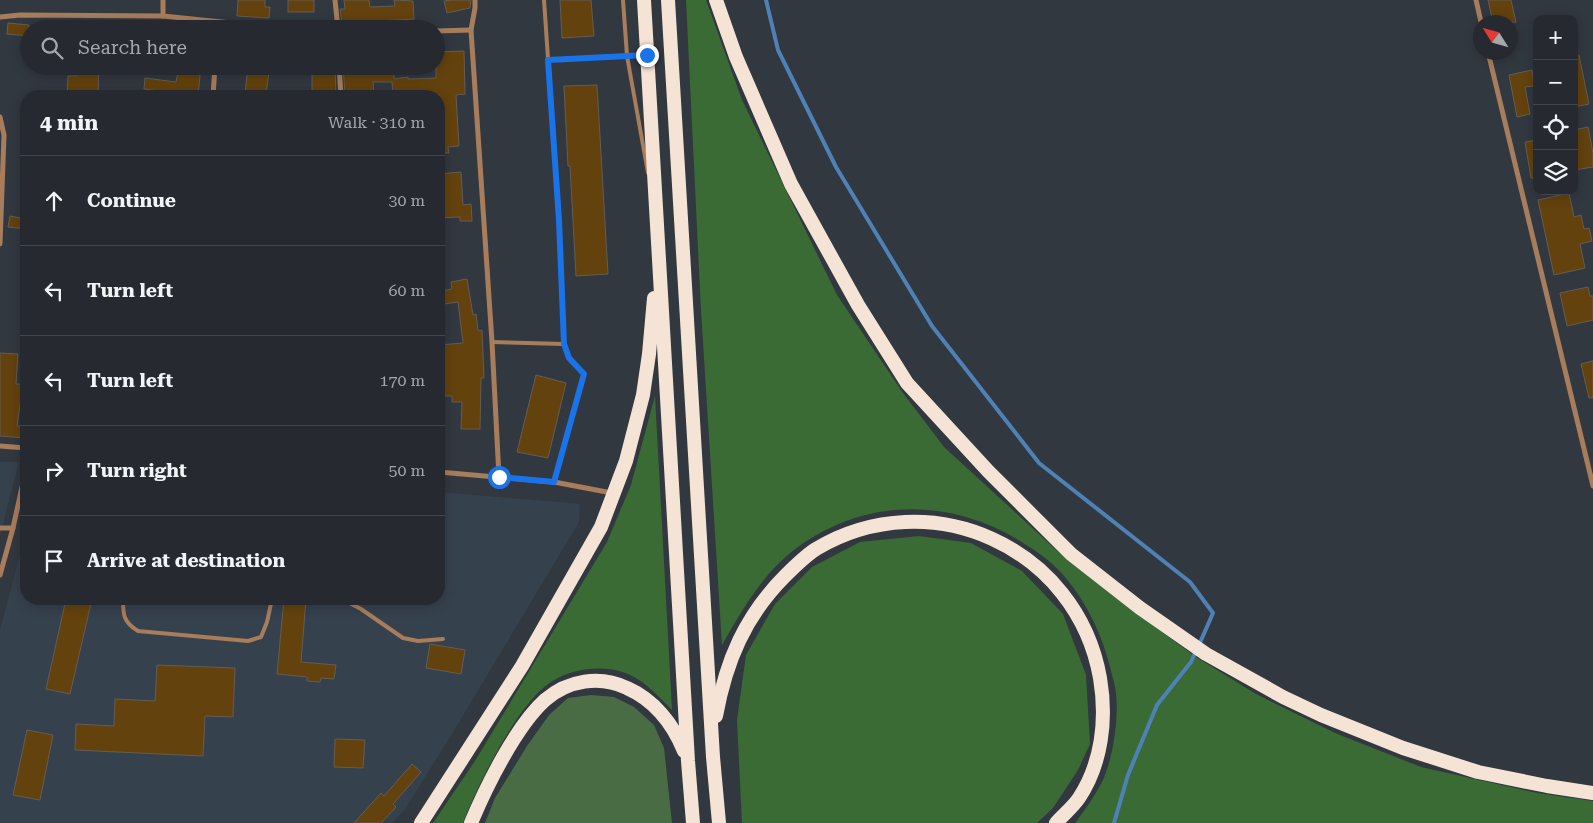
<!DOCTYPE html>
<html lang="en">
<head>
<meta charset="utf-8">
<style>
	body { margin:0; font-family:"Roboto Serif",serif; background:#2e3238; color:#f1f3f6 }
	.controls { position:absolute; right:15px; top:15px; display:grid; overflow:hidden; border-radius:10px; box-shadow:0 2px 12px #0003 }
	.controls button { width:45px; height:45px; display:grid; place-items:center; padding:0; border:0; border-bottom:1px solid #42464c; background:#262a30; color:#f1f3f6; font:25px sans-serif }
	.compass { position:absolute; left:1473px; top:15px; width:45px; height:45px; border-radius:50%; background:#262a30; box-shadow:0 2px 12px #0003; rotate:307deg }
	.stop { position:absolute; width:15px; height:15px; margin:-11px; border:4px solid #1a73e8; border-radius:50%; background:#fff }
	.stop.end { background:#1a73e8; border-color:#fff; box-shadow:0 1px 5px #0008 }
	.list { margin:0; padding:0; list-style:none }
	h2 { display:flex; justify-content:space-between; align-items:center; height:65px; margin:0; padding:0 20px; font-size:21px }
	h2 small { font-size:16px; font-weight:400; color:#a4a7ab }
	.list li { display:grid; grid-template-columns:32px 1fr auto; gap:15px; align-items:center; box-sizing:border-box; height:90px; padding:0 20px; border-top:1px solid #42464c }
	.list b { display:block; font-size:19px; white-space:nowrap }
	.list em { font-size:16px; font-style:normal; color:#a4a7ab }
	.icon { flex:none; width:28px; height:28px; fill:none; stroke:currentColor; stroke-width:2; stroke-linecap:round; stroke-linejoin:round }
	.map { position:relative; flex:none; width:1593px; height:823px; overflow:hidden }
	.search { position:absolute; background:#262a30; box-shadow:0 2px 12px #0003; left:20px; top:20px; width:425px; height:55px; display:flex; align-items:center; gap:12px; box-sizing:border-box; padding:0 18px; border-radius:28px; color:#a4a7ab; font-size:19px }
	.panel { position:absolute; background:#262a30; box-shadow:0 2px 12px #0003; left:20px; top:90px; width:425px; height:515px; border-radius:20px }
	.map>svg:first-child { display:block }
	.built { fill:#36414e }
	.green { fill:#496c45 }
	.forest { fill:#3a6b35 }
	.lines { fill:none; stroke-linecap:round; stroke-linejoin:round }
	.stream { stroke:#4e82b7; stroke-width:4 }
	.building { fill:#63420d; stroke:#645d54 }
	.service { stroke:#a87d5b; stroke-width:4 }
	.minor { stroke:#a87d5b; stroke-width:5 }
	.trunk { stroke:#f5e4d6; stroke-width:14 }
	.route { stroke:#1a73e8; stroke-width:6 }
</style>
</head>
<body>
<div class="map">
<svg width="1593" height="823" viewBox="0 0 1593 823">
	<rect width="100%" height="100%" fill="#323840"/>
	<g class="built">
		<path d="M0,462H19L0,535Z"/>
		<path d="M439,492L580,504L579,522L447,742L405,809L392,823H0V630L26,533V599H439Z"/>
	</g>
	<path class="green" d="M591,695L614,697L634,707L654,725L664,748L672,823H485L495,798L527,746L549,715L568,698Z"/>
	<g class="forest">
		<path d="M686,0H706L742,100L837,295L903,393L944,447L1065,558L1137,614L1196,657L1256,694L1335,733L1421,767L1537,793L1593,801V823H1075C1085,810 1094,797 1102,782C1113,759 1119,719 1116,693C1115,686 1113,678 1111,671C1103,637 1088,604 1065,577C1055,565 1041,554 1028,546C956,498 869,496 798,547C764,571 742,610 722,645L701,310Z"/>
		<path d="M655,396L672,710C659,697 645,681 628,674C603,664 570,668 548,684C516,707 477,786 463,823H433L475,761L607,542L631,485Z"/>
		<path d="M919,536L971,543L1022,571L1063,614L1086,675L1090,744L1078,770L1053,808L1037,823H742L737,720L746,655L775,604L812,567L860,542Z"/>
	</g>
	<g class="lines">
		<g class="stream">
			<path d="M766,0L778,50L836,167L932,326L1039,463L1190,582L1213,613L1199,645"/>
			<path d="M1114,823L1128,775L1157,705L1191,662L1196,651"/>
		</g>
	</g>
	<g class="building">
		<path d="M238,0H265V7H270L269,18L237,16Z"/>
		<rect x="288" y="0" width="26" height="12"/>
		<path d="M344,0H369L370,7L395,6L394,0L413,1L414,19L342,23L340,9H345Z"/>
		<path d="M451,0H471L470,8L447,13L444,1Z"/>
		<path d="M560,0H591L594,36L562,38Z"/>
		<path d="M1488,0H1511L1516,22H1493Z"/>
		<path d="M8,23L29,25V36L7,34Z"/>
		<path d="M464,51L465,94L456,95L459,146L448,147L449,153H439V95L393,96L392,82H373L374,96H350V94H345L343,67L391,66V70H394V79L408,77V79L436,78V52Z"/>
		<path d="M1574,55H1579L1589,104L1574,107Z"/>
		<path d="M77,66H99L98,96H67L68,76H76Z"/>
		<path d="M179,66H201L198,96H176V93L144,89L145,78L176,82Z"/>
		<path d="M312,66L335,67L336,94H333L331,96H312Z"/>
		<path d="M248,68L269,71L266,95L245,93Z"/>
		<path d="M1532,70L1534,86L1525,87L1530,114L1517,117L1509,75Z"/>
		<path d="M597,85L608,274L576,276L570,166H568L564,86Z"/>
		<path d="M1588,127L1593,153V167L1574,170V130Z"/>
		<path d="M1537,140V178H1531L1525,142Z"/>
		<path d="M461,172L463,205L471,204L472,221H460V217L439,218V174Z"/>
		<path d="M1569,193L1574,217L1581,215L1584,229L1589,228L1592,241L1580,244L1585,268L1554,275L1538,200Z"/>
		<path d="M10,216L26,219V229L8,227Z"/>
		<path d="M467,279L473,315L476,314L478,331L482,330L484,378H481L480,429H461L462,402H452V396H439V345L463,343L458,302L444,304L442,291L452,289L451,282Z"/>
		<path d="M1588,287L1590,296H1593V320L1567,326L1560,293Z"/>
		<path d="M0,353L18,354L16,384H23L17,426L26,427V438L0,436Z"/>
		<path d="M1593,361V398H1589L1581,364Z"/>
		<path d="M536,375L566,383L548,458L517,452Z"/>
		<path d="M66,599H92L70,694L46,689Z"/>
		<path d="M284,599H306L301,662L336,665L334,679L321,678L320,682L307,681V677L277,674Z"/>
		<path d="M430,644L465,650L461,674L426,668Z"/>
		<path d="M157,665L235,668L233,717L205,716L203,756L75,750L76,724L114,726L115,699L155,701Z"/>
		<path d="M27,730L53,735L40,800L13,795Z"/>
		<path d="M335,739L365,740L363,768L334,767Z"/>
		<path d="M412,764L421,772L393,804L396,807L381,823H354L381,793L384,796Z"/>
	</g>
	<g class="lines">
		<g class="service">
			<path d="M544,0L559,220L564,344L569,357L584,374L554,482"/>
			<path d="M623,0L627,56L648,173"/>
			<path d="M548,60L643,55"/>
			<path d="M492,342L564,344"/>
			<path d="M123,599C123,614 123,622 138,631L248,641L261,637L267,622L272,599"/>
			<path d="M342,599L361,609L403,638L418,641L443,639"/>
		</g>
		<g class="minor">
			<path d="M163,0V16"/>
			<path d="M335,0L338,29"/>
			<path d="M475,0V8L471,30L492,342L499,477"/>
			<path d="M1476,0L1481,22"/>
			<path d="M0,17L20,15L163,16L289,29"/>
			<path d="M436,31L471,30"/>
			<path d="M1488,52L1593,486"/>
			<path d="M339,66L341,96"/>
			<path d="M213,96L215,66"/>
			<path d="M0,117L4,135L0,244"/>
			<path d="M0,446L26,448"/>
			<path d="M439,472L554,482L612,493"/>
			<path d="M0,528H13"/>
			<path d="M0,575L13,528L26,469"/>
		</g>
		<g class="trunk">
			<path d="M644,0L688,761L693,823"/>
			<path d="M668,0L713,757L719,823"/>
			<path d="M716,0L736,57L791,184L858,305L907,383L988,471L1071,554L1140,608L1206,654L1283,697L1321,715L1403,748L1478,772L1547,786L1593,793"/>
			<path d="M716,716C726,661 745,616 785,576C794,567 805,556 816,549C930,481 1077,547 1100,678C1107,719 1102,763 1079,798C1073,807 1063,815 1056,823"/>
			<path d="M421,823L522,666L601,527L626,461L643,395L649,354L654,298"/>
			<path d="M471,823C486,787 516,726 545,700C568,680 600,675 627,688C654,700 673,724 684,751"/>
		</g>
	</g>
	<g class="lines">
		<path class="route" d="M499,477L554,482L584,374L569,358L564,344L559,220L548,60L647,55"/>
	</g>
</svg>
<div class="controls">
<button>+</button>
<button>−</button>
<button><svg class="icon" aria-label="locate" viewBox="0 0 24 24"><circle cx="12" cy="12" r="6"/><path d="M12 2v4M12 18v4M2 12h4M18 12h4"/></svg></button>
<button><svg class="icon" aria-label="layers" viewBox="0 0 24 24"><path d="M12 4l9 5-9 5-9-5zM3 14l9 5 9-5"/></svg></button>
</div>
<svg class="compass" viewBox="-18 -18 36 36"><path d="M0-13l5 13h-10z" fill="#e53935"/><path d="M0 13l5-13h-10z" fill="#a4a7ab"/></svg>
<div class="stop" style="left:499px;top:477px"></div>
<div class="stop end" style="left:647px;top:55px"></div>
<div class="search"><svg class="icon" aria-label="search" viewBox="0 0 24 24"><circle cx="10" cy="10" r="6"/><path d="M15 15l6 6"/></svg>Search here</div>
<section class="panel">
<h2>4 min<small>Walk · 310 m</small></h2>
<ul class="list">
<li><svg class="icon" aria-label="ahead" viewBox="0 0 24 24"><path d="M12 20V5M6 11l6-6 6 6"/></svg><div><b>Continue</b></div><em>30 m</em></li>
<li><svg class="icon" aria-label="left" viewBox="0 0 24 24"><path d="M17 20v-9H6M10 6l-5 5 5 5"/></svg><div><b>Turn left</b></div><em>60 m</em></li>
<li><svg class="icon" aria-label="left" viewBox="0 0 24 24"><path d="M17 20v-9H6M10 6l-5 5 5 5"/></svg><div><b>Turn left</b></div><em>170 m</em></li>
<li><svg class="icon" aria-label="right" viewBox="0 0 24 24"><path d="M7 20v-9h11M14 6l5 5-5 5"/></svg><div><b>Turn right</b></div><em>50 m</em></li>
<li><svg class="icon" aria-label="arrive" viewBox="0 0 24 24"><path d="M6 21V4h12l-3 4 3 4H6"/></svg><div><b>Arrive at destination</b></div></li>
</ul>
</section>
</div>
</body>
</html>
